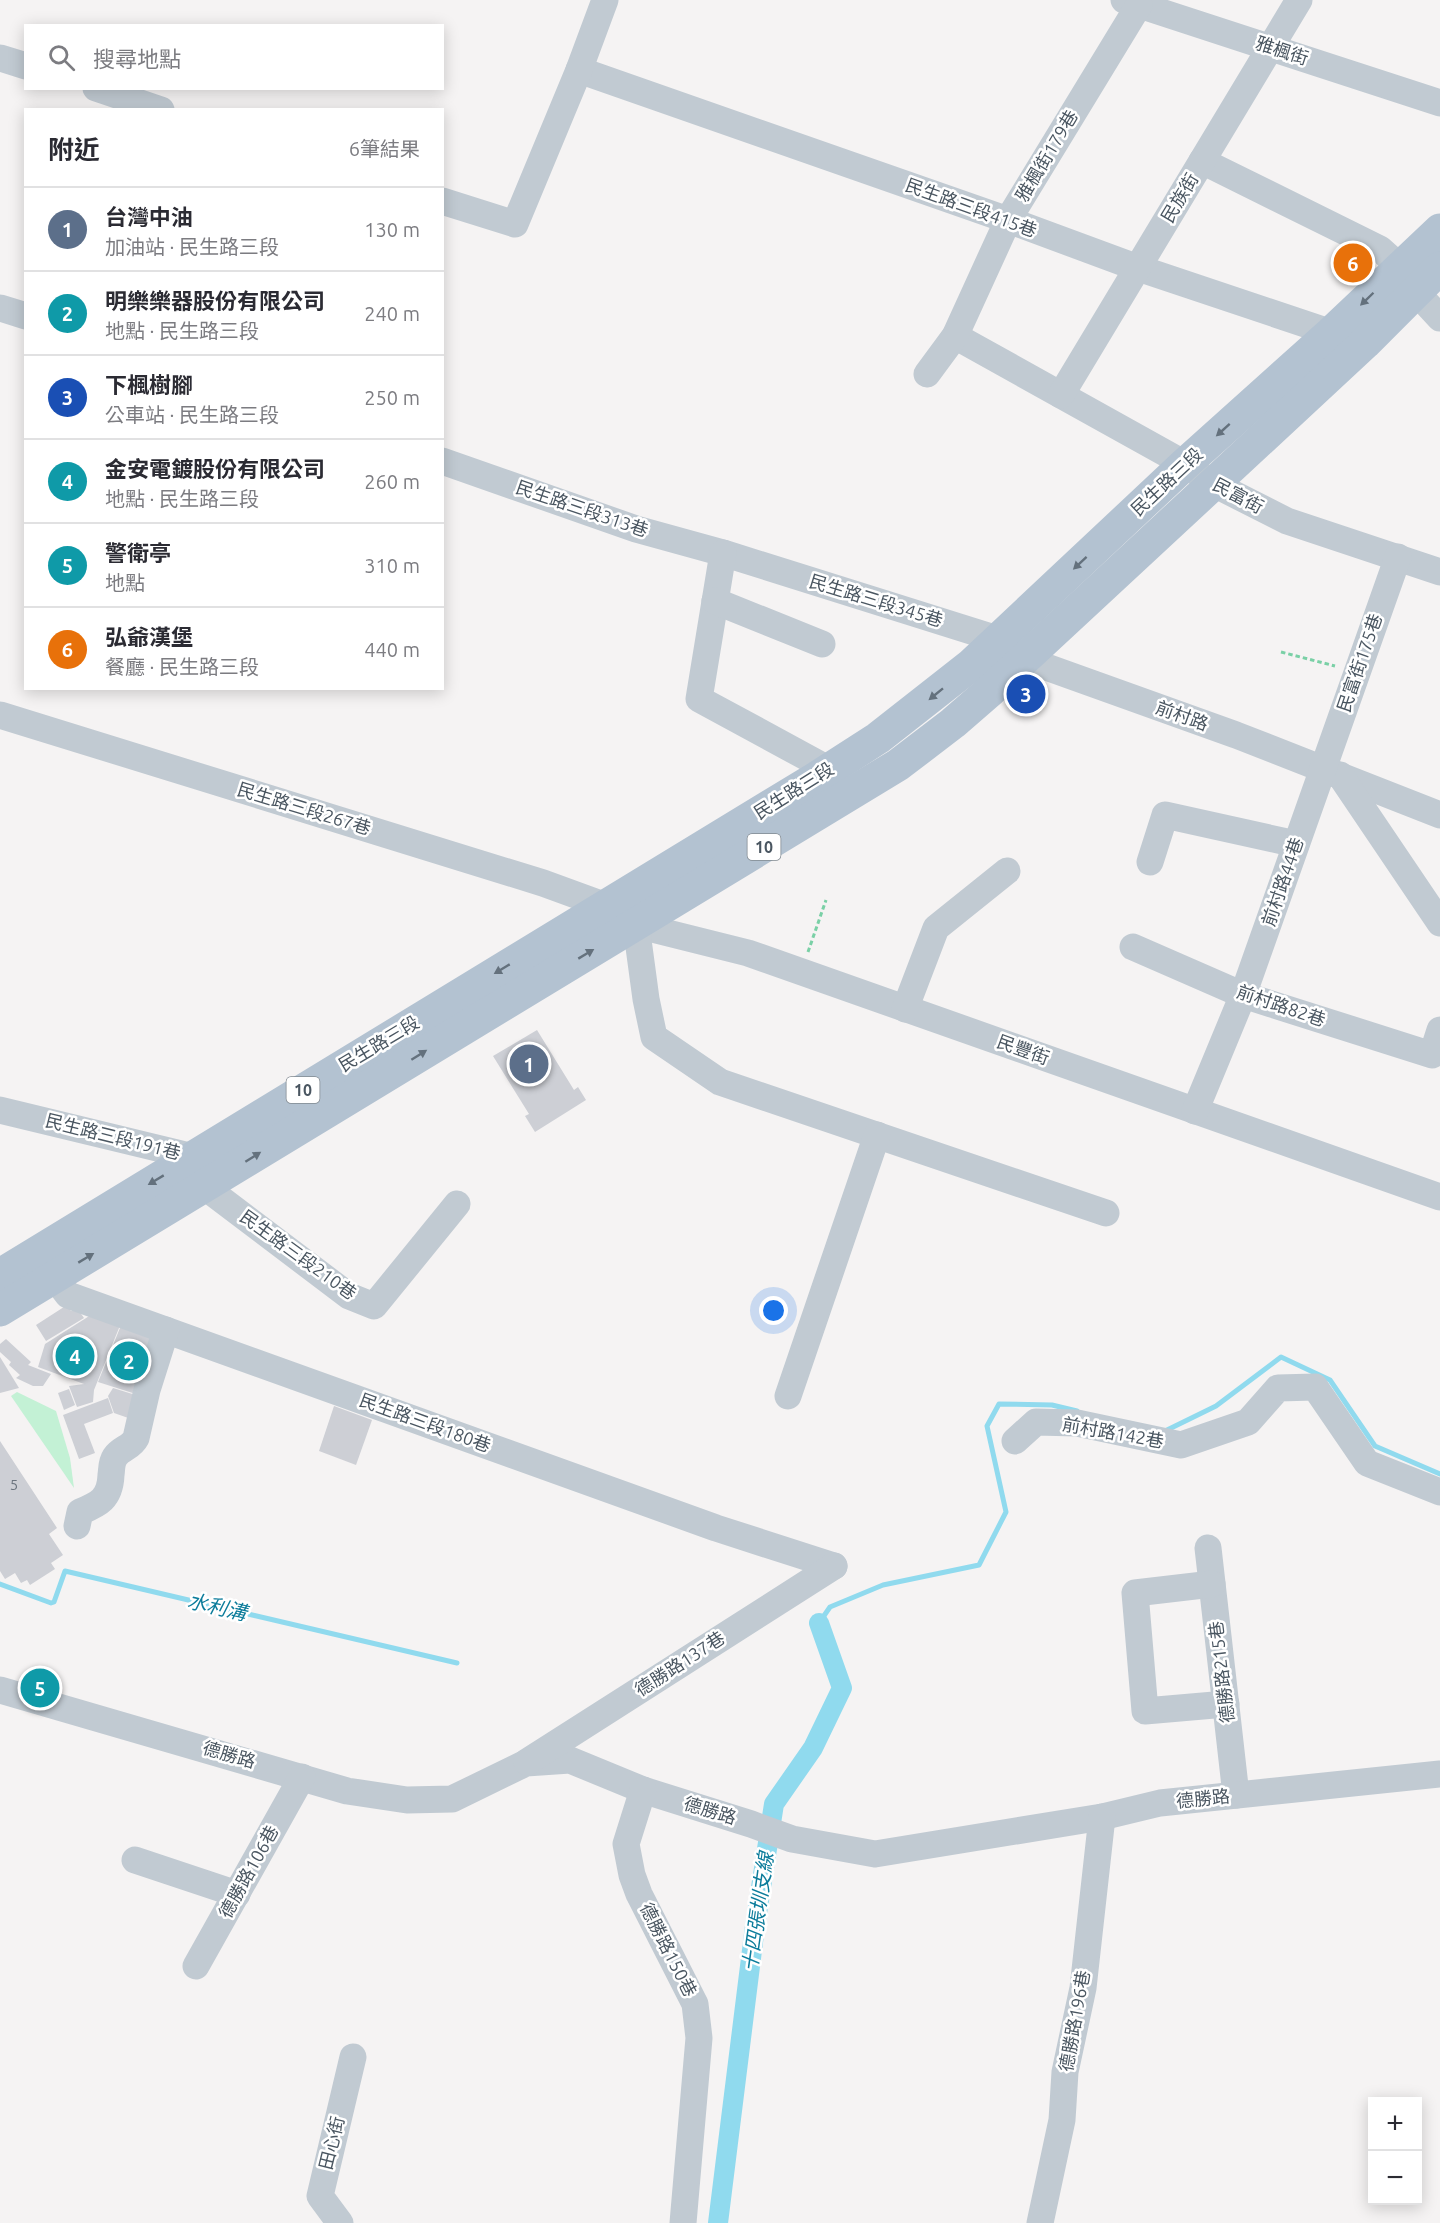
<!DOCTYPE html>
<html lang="zh-TW">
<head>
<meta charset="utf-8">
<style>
	body { margin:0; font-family:Ubuntu,"Noto Sans TC",sans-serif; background:#f7f7f7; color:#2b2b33 }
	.controls { position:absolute; right:18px; bottom:18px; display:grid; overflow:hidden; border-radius:0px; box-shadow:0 3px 15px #0003 }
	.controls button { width:54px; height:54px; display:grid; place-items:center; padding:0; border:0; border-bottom:2px solid #e1e1e2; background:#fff; color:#2b2b33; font:30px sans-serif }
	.you { position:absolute; left:774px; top:1311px; width:21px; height:21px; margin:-15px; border:4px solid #fff; border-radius:50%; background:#1a73e8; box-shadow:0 0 0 9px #1a73e833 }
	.badge { display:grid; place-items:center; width:39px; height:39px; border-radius:50%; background:#0b8043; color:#fff; font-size:20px; font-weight:700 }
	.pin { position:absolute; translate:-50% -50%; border:3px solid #fff; box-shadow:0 2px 6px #0006 }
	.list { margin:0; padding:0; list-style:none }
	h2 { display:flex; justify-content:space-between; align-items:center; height:78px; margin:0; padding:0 24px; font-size:26px }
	h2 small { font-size:20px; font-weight:400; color:#7c7c81 }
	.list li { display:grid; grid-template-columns:39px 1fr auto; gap:18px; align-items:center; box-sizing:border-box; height:84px; padding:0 24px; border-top:2px solid #e1e1e2 }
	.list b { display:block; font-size:22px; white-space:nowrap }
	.list p { margin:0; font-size:20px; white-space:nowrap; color:#7c7c81 }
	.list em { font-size:20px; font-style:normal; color:#7c7c81 }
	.icon { flex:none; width:33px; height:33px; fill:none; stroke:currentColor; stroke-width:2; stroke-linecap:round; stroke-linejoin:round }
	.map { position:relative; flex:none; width:1440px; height:2223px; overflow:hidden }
	.search { position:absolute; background:#fff; box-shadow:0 3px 15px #0003; left:24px; top:24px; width:420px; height:66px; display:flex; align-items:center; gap:15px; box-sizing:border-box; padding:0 21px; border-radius:0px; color:#7c7c81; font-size:22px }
	.panel { position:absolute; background:#fff; box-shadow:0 3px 15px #0003; left:24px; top:108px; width:420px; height:582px; border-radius:0px }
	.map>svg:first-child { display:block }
	.green { fill:#c3f1d5 }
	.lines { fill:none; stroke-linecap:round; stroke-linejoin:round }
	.stream { stroke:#90daee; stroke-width:5 }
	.canal { stroke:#90daee; stroke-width:20 }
	.building { fill:#cdcfd5 }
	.path { stroke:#7ad0a6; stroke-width:3; stroke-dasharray:4.5 3; stroke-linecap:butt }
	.minor { stroke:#c1cad2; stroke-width:27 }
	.major { stroke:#b3c2d1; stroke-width:33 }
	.oneway { fill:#64717d }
	.labels { text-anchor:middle; stroke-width:5; stroke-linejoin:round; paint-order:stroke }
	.number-label { font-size:15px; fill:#6b747e }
	.shield { fill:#fff; stroke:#808990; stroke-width:1.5 }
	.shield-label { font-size:16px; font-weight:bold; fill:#4a5661 }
	.street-label { font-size:18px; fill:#4a5661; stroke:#fff }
	.water-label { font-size:20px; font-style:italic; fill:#0c7c9b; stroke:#fff }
</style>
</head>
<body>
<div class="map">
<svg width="1440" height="2223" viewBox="0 0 1440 2223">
	<rect width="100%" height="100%" fill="#f5f3f3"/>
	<path class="green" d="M17,1392L56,1411L70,1458L74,1488L11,1396Z"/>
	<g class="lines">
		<g class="stream">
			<path d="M1165,1431L1216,1406L1281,1357L1330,1380L1375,1446L1440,1474"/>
			<path d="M0,1584L51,1603L54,1602L65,1571L457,1663"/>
			<path d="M819,1623L830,1607L883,1585L979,1565L1006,1512L987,1426L999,1404L1052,1405L1077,1411"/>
		</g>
		<path class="canal" d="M718,2223L755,1926L774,1804L813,1748L842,1688L819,1623"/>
	</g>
	<g class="building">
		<path d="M537,1030L574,1090L578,1087L586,1100L535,1132L525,1116L529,1114L493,1056Z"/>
		<path d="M67,1305L71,1311L77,1308L84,1318L46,1341L36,1325Z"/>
		<path d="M94,1313L121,1323L94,1390L93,1402L77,1407L69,1386L84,1384L38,1367L45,1344Z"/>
		<path d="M122,1323L159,1341L142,1396L98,1382Z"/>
		<path d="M6,1339L31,1362L28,1365L51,1374L43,1386H33L16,1378L20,1375L9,1365L11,1362L0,1352V1344Z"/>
		<path d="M0,1357L19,1388L0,1393Z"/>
		<path d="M113,1388L142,1397L134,1420L114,1413L108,1396Z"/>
		<path d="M69,1389L75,1405L64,1410L58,1393Z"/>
		<path d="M108,1398L113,1413L84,1424L95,1453L79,1459L63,1415Z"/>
		<path d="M334,1406L372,1420L356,1465L319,1451Z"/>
		<path d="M0,1441L57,1528L49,1534L63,1555L51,1563L55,1569L30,1585L27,1580L21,1583L15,1573L5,1579L0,1571Z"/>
	</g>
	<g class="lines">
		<g class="path">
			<path d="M1281,652L1335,666"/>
			<path d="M808,952L826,900"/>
		</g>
		<g class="minor">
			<path d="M1124,0L1440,103"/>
			<path d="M0,58L26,66"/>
			<path d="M579,70L1008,220L1138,268L1347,338"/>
			<path d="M96,88L161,110"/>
			<path d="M1202,161L1380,249L1399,266L1416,292L1440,318"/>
			<path d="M442,201L515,224L579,70L605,0"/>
			<path d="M0,308L26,316"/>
			<path d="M955,336L1185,464L1212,483L1287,521L1440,572"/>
			<path d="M927,374L955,336L1008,220L1139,5"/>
			<path d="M1061,395L1299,0"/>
			<path d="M442,461L636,529L723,553L997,639L1024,659L1236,735L1440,815"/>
			<path d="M723,553L699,699L830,770"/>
			<path d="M715,601L822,644"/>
			<path d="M0,715L543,883L606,906L636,925L748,953L1440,1197"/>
			<path d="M1340,775L1440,923"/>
			<path d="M1150,862L1165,815L1296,844"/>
			<path d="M636,925L646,999L654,1037L720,1082L1106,1213"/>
			<path d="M1133,947L1243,995L1432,1055L1440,1030"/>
			<path d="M905,1009L936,928L1007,871"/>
			<path d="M0,1110L194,1157L205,1187L349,1296L374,1306L457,1204"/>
			<path d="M1195,1111L1243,995L1398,557"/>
			<path d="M43,1262L68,1295L716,1528L834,1566"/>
			<path d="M788,1396L877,1135"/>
			<path d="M1015,1441L1036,1422L1077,1423L1181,1445L1248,1422L1278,1388L1315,1387L1367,1463L1440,1492"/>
			<path d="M77,1526L80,1512C99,1504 110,1499 111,1475C112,1469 111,1463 115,1457C121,1448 131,1448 136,1438L147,1390L166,1330"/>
			<path d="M1208,1548L1236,1795"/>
			<path d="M1212,1584L1135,1593L1145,1711L1226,1704"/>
			<path d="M0,1690L347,1791L407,1800L452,1799L526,1763L570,1760L643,1790L751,1824L792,1839L875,1854L1102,1817L1160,1803L1440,1774"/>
			<path d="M527,1762L834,1566"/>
			<path d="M643,1790L626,1844L632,1875L639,1894L695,2004L699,2038L683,2223"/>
			<path d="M135,1860L237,1894"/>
			<path d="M196,1966L302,1777"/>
			<path d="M340,2223L320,2196L353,2057"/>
			<path d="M1040,2223L1062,2120L1065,2072L1083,1988L1102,1817"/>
		</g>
		<g class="major">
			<path d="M0,1275L816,778L878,738L971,665L1185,464L1331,333L1440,230"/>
			<path d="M0,1310L898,765L953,723L991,690L1365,343L1440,268"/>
		</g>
	</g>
	<defs><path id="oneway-solid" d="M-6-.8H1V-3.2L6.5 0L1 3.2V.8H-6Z" transform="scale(1.5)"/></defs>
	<g class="oneway">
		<use href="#oneway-solid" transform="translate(1367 299) rotate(136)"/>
		<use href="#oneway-solid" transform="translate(1223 430) rotate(138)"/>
		<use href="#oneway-solid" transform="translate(1080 563) rotate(137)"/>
		<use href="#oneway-solid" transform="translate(936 694) rotate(141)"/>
		<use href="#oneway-solid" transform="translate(586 954) rotate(-31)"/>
		<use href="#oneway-solid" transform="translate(502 969) rotate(149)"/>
		<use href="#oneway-solid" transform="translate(419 1055) rotate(-32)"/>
		<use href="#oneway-solid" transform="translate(253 1157) rotate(-32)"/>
		<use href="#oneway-solid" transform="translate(156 1180) rotate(149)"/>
		<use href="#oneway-solid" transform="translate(86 1258) rotate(-31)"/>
	</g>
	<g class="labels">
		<g class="number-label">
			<text x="14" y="1490">5</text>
		</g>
		<g class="shield">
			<rect x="747.5" y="834" width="33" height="26" rx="4.5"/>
			<rect x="286.5" y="1077" width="33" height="26" rx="4.5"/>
		</g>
		<g class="shield-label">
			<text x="764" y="853">10</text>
			<text x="303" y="1096">10</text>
		</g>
		<g class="street-label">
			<text transform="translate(1282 51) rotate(18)" y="6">雅楓街</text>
			<text transform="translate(1047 156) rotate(-59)" y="6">雅楓街179巷</text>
			<text transform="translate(1180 198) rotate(-59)" y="6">民族街</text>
			<text transform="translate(971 208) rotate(20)" y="6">民生路三段415巷</text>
			<text transform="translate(1167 482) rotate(-43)" y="6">民生路三段</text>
			<text transform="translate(1238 496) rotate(28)" y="6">民富街</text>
			<text transform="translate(582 509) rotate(19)" y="6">民生路三段313巷</text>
			<text transform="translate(876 601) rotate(17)" y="6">民生路三段345巷</text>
			<text transform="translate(1360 663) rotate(-71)" y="6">民富街175巷</text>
			<text transform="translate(1182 716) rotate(20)" y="6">前村路</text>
			<text transform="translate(794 791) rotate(-32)" y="6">民生路三段</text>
			<text transform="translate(304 809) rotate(17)" y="6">民生路三段267巷</text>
			<text transform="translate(1283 882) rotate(-71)" y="6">前村路44巷</text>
			<text transform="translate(1281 1006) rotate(19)" y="6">前村路82巷</text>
			<text transform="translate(379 1044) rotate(-31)" y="6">民生路三段</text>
			<text transform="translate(1023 1050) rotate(20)" y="6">民豐街</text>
			<text transform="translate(113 1137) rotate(14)" y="6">民生路三段191巷</text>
			<text transform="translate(298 1255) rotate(36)" y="6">民生路三段210巷</text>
			<text transform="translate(425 1423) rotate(20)" y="6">民生路三段180巷</text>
			<text transform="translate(1113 1433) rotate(10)" y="6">前村路142巷</text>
			<text transform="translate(680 1664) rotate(-33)" y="6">德勝路137巷</text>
			<text transform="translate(1222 1672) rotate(-97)" y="6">德勝路215巷</text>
			<text transform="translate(229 1755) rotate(16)" y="6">德勝路</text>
			<text transform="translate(1203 1799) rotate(-6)" y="6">德勝路</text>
			<text transform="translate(710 1811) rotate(17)" y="6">德勝路</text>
			<text transform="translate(249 1872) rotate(-61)" y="6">德勝路106巷</text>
			<text transform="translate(668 1950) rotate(63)" y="6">德勝路150巷</text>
			<text transform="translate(1075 2021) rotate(-80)" y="6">德勝路196巷</text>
			<text transform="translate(332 2143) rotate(-76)" y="6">田心街</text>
		</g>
		<g class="water-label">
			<text transform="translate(217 1607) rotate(13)" y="7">水利溝</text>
			<text transform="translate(758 1912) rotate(-82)" y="7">十四張圳支線</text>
		</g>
	</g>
</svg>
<div class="controls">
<button>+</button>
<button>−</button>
</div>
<div class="you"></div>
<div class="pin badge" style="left:529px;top:1064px;background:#5c6f8a">1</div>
<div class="pin badge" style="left:129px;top:1361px;background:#0f9aa8">2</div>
<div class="pin badge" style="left:1026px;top:694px;background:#1a4fb4">3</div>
<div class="pin badge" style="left:75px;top:1356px;background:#0f9aa8">4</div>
<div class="pin badge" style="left:40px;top:1688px;background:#0f9aa8">5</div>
<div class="pin badge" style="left:1353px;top:263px;background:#e8710a">6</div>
<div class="search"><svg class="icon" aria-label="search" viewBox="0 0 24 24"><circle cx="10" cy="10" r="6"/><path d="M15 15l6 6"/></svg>搜尋地點</div>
<section class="panel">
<h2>附近<small>6筆結果</small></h2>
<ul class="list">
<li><span class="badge" style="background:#5c6f8a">1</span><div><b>台灣中油</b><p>加油站 · 民生路三段</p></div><em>130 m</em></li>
<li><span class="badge" style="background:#0f9aa8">2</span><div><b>明樂樂器股份有限公司</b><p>地點 · 民生路三段</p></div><em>240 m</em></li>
<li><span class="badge" style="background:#1a4fb4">3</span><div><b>下楓樹腳</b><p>公車站 · 民生路三段</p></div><em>250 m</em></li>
<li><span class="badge" style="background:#0f9aa8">4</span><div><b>金安電鍍股份有限公司</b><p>地點 · 民生路三段</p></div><em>260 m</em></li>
<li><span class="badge" style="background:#0f9aa8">5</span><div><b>警衛亭</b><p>地點</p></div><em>310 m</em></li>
<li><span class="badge" style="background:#e8710a">6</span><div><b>弘爺漢堡</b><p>餐廳 · 民生路三段</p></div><em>440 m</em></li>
</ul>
</section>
</div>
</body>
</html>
